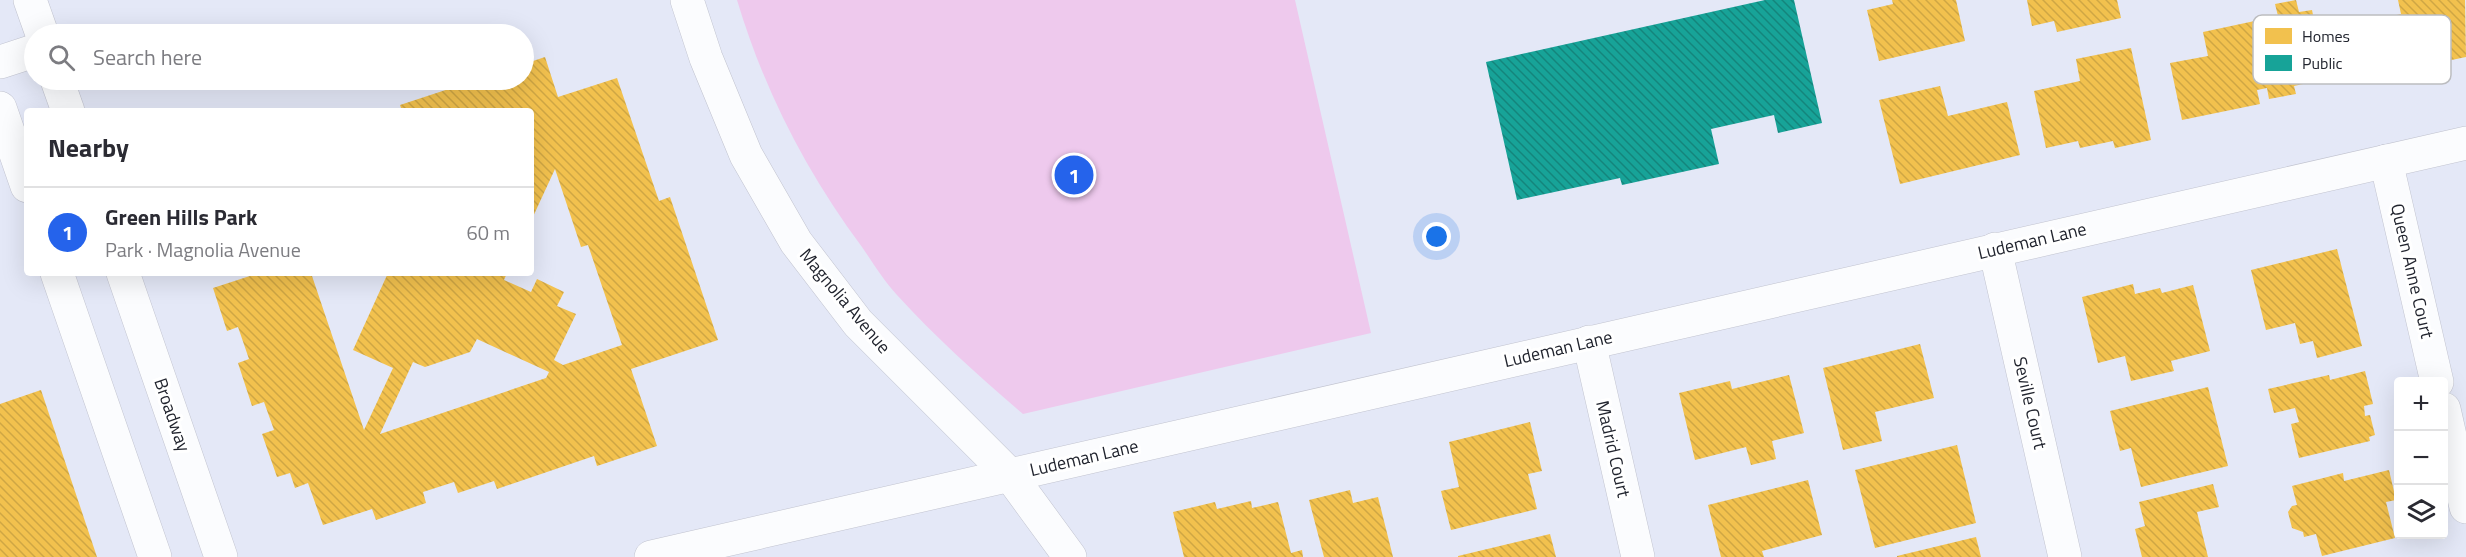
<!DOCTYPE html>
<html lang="en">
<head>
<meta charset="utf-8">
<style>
	body { margin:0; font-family:"Titillium Web",sans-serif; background:#f7f7f7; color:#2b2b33 }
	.controls { position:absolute; right:18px; bottom:18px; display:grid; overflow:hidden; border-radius:6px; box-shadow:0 6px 24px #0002 }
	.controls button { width:54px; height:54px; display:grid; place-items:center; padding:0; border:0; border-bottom:2px solid #e1e1e2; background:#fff; color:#2b2b33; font:30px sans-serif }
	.you { position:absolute; left:1437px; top:237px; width:21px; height:21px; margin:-15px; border:4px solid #fff; border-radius:50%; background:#1a73e8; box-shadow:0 0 0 9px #1a73e833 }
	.badge { display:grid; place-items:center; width:39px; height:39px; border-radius:50%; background:#2563eb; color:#fff; font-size:20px; font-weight:700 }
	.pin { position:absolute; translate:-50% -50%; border:3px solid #fff; box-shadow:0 2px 6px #0006 }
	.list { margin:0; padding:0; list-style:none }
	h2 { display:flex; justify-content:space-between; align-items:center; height:78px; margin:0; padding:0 24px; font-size:26px }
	h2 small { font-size:20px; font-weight:400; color:#7c7c81 }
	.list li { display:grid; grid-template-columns:39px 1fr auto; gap:18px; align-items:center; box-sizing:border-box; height:90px; padding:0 24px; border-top:2px solid #e1e1e2 }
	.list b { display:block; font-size:22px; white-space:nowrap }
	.list p { margin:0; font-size:20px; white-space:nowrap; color:#7c7c81 }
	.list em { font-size:20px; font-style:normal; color:#7c7c81 }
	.icon { flex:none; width:33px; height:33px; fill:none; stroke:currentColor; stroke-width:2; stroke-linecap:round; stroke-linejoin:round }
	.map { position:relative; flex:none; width:2466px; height:557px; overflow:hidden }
	.search { position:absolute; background:#fff; box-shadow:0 6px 24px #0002; left:24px; top:24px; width:510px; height:66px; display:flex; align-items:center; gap:15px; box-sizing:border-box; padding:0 21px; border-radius:33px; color:#7c7c81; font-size:22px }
	.panel { position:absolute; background:#fff; box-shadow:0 6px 24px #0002; left:24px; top:108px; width:510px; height:168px; border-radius:6px }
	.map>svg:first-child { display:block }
	.green { fill:#eec9ed }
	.homes { fill:url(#homes-back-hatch); fill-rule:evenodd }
	.public { fill:url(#public-back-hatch) }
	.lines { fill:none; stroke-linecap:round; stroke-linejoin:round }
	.minor-casing { stroke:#c1c3cf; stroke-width:34 }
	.major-casing { stroke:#c1c3cf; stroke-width:34 }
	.minor { stroke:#fbfcfe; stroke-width:33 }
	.major { stroke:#fbfcfe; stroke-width:33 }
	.labels { text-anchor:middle; stroke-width:6; stroke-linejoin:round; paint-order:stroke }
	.street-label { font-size:18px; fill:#21242e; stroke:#fff }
	.key { fill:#fff; stroke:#bcbdc0; stroke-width:1.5 }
	.key-label { font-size:16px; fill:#21242e }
</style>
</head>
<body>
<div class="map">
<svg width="2466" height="557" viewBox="0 0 2466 557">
	<defs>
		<pattern id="homes-back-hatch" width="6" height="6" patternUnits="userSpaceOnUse" patternTransform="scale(1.5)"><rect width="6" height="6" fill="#f2c14e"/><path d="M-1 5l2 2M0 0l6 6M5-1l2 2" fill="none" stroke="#cfa644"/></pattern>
		<pattern id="public-back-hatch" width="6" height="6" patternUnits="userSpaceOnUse" patternTransform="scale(1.5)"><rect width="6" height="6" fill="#17a398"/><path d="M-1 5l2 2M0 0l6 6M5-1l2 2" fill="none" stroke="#14857c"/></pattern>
	</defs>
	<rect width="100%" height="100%" fill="#e4e8f7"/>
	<path class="green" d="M737,0H1295L1371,333L1023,414C979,376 936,338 897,295C884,281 873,263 862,247C806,172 764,90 737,0Z"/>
	<g class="homes">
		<path d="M1892,0H1956L1965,41L1879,61L1867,10L1893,4Z"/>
		<path d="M2027,0H2117L2121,18L2057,32L2054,21L2032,26Z"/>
		<path d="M2296,0L2299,12L2312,10L2326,79L2294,86L2296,94L2269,99L2267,88L2257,90L2260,104L2182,120L2170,63L2208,56L2203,32L2278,16L2275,4Z"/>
		<path d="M2398,0H2465L2466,57L2384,74L2383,70L2352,76L2341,27L2401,14Z"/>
		<path d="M2131,48L2151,140L2115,148L2113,141L2080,148L2078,141L2046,148L2034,91L2080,81L2076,59Z"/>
		<path d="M545,57L558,97L617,78L659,201L670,197L718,340L631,369L657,446L597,466L594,456L497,489L494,481L458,493L454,482L423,492L426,503L376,520L372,509L323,525L308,483L295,488L290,473L277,477L262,434L274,430L264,402L252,406L238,363L249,359L238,327L227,331L213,288L259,273H311L364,430L393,368L353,350L388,273H507L504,280L531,292L537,279L564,292L557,306L576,314L554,360L563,365L622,345L588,245L581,247L555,169L531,221V111H402L400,105L476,80H524V64ZM477,339L549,372L546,378L380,434L413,362L425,367L470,352Z"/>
		<path d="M1940,86L1948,116L2007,102L2020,155L1900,184L1879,100Z"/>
		<path d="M2337,249L2362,346L2317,358L2313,341L2300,344L2295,323L2266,330L2251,270Z"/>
		<path d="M2133,284L2135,294L2160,288L2162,293L2193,285L2210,351L2171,361L2174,371L2131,381L2125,356L2098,363L2082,297Z"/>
		<path d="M1920,344L1934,398L1875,412L1882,441L1843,450L1823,368Z"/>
		<path d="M2365,371L2373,404L2364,406L2365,416L2370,415L2375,435L2369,437L2370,441L2299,458L2291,424L2299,422L2295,408L2274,413L2268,389L2329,375L2330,380Z"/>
		<path d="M1789,375L1804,433L1772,441L1776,459L1751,465L1746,447L1695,460L1679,393L1730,381L1732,389Z"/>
		<path d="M2208,387L2228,466L2141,487L2131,448L2120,451L2110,411Z"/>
		<path d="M41,390L97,557H0V404Z"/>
		<path d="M1530,422L1542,471L1528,474L1537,509L1451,530L1441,491L1459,487L1449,442Z"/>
		<path d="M1957,445L1976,523L1875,548L1855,470Z"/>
		<path d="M2389,470L2396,500L2386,502L2395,538L2322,556L2316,534L2304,537L2303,532L2292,528L2288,512L2292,506L2297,505L2292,486L2343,473L2344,481Z"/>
		<path d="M1808,480L1822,535L1762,551L1764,557H1721L1708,505Z"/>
		<path d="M2213,484L2219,507L2197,512L2208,557H2142L2135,529L2145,526L2139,502Z"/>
		<path d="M1350,490L1353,503L1378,497L1393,557H1324L1309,500Z"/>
		<path d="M1251,501L1252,508L1278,502L1291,553L1302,550L1303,557H1184L1173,512L1215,502L1217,509Z"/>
		<path d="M1550,534L1556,557H1458V556Z"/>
		<path d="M1976,537L1981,557H1897V556Z"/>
	</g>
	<path class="public" d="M1765,0H1794L1822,123L1778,133L1774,115L1711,129L1719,164L1622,185L1620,178L1517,200L1486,62Z"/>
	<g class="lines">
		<g class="minor-casing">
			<g id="minor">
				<path d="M30,0L42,34"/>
				<path d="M0,62L34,51"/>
				<path d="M57,80L68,111"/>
				<path d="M0,108L27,186"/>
				<path d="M2386,161L2437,382"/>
				<path d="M1995,249L2065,557"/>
				<path d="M57,273L155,557"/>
				<path d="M123,273L221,557"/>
				<path d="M1589,342L1638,557"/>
				<path d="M2444,409L2466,507"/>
				<path d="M651,557L2466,143"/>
			</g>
		</g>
		<g class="major-casing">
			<path id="major" d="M687,0L706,58L746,155L796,242L858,323L1010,475L1070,557"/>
		</g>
		<use href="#minor" class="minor"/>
		<use href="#major" class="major"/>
	</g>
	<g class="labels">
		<g class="street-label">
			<text transform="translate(2032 241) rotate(-13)" y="6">Ludeman Lane</text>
			<text transform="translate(2412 271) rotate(77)" y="6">Queen Anne Court</text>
			<text transform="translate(845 301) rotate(50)" y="6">Magnolia Avenue</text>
			<text transform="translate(1558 349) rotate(-13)" y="6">Ludeman Lane</text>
			<text transform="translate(2030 403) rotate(77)" y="6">Seville Court</text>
			<text transform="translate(172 415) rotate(71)" y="6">Broadway</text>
			<text transform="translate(1613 449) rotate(77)" y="6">Madrid Court</text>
			<text transform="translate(1084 458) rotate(-13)" y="6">Ludeman Lane</text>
		</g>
	</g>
	<rect x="2253" y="15" width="198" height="69" rx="9" class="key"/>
	<rect x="2265" y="28" width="27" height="16" fill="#f2c14e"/>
	<rect x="2265" y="55" width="27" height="16" fill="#17a398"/>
	<g class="key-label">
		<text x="2302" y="42">Homes</text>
		<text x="2302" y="69">Public</text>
	</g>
</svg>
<div class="controls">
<button>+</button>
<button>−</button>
<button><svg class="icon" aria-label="layers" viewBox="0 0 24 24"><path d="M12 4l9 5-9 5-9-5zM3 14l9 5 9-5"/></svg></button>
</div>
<div class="you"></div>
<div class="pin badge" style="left:1074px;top:175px">1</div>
<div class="search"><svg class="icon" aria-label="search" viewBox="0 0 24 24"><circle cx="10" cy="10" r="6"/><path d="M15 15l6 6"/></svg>Search here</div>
<section class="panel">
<h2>Nearby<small></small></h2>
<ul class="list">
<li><span class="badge">1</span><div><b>Green Hills Park</b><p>Park · Magnolia Avenue</p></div><em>60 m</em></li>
</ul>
</section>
</div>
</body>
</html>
